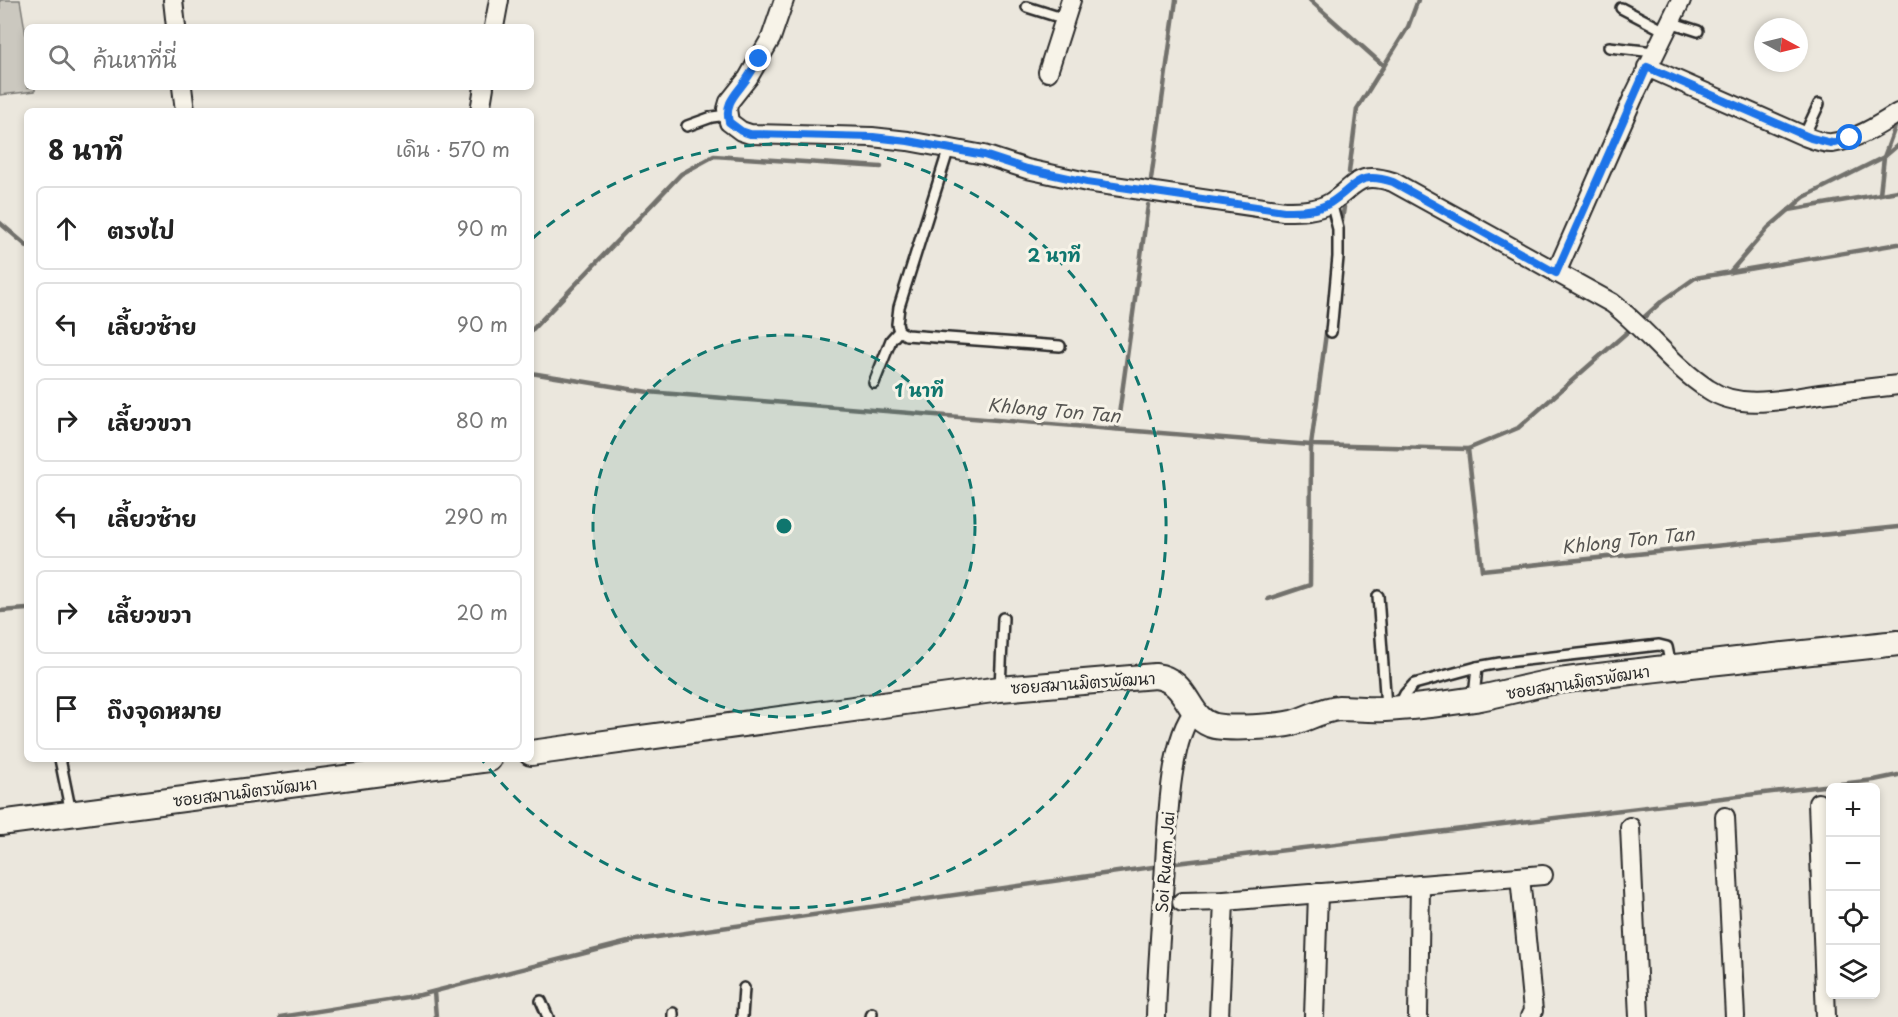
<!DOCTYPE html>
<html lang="th">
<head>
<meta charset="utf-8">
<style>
	body { margin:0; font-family:"Playpen Sans","Playpen Sans Thai",sans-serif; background:#f2f2f2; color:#222 }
	.controls { position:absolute; right:18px; bottom:18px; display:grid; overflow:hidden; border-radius:9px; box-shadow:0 3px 9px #0003 }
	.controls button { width:54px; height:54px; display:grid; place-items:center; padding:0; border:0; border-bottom:2px solid #e0e0e0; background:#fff; color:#222; font:30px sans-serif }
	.compass { position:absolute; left:1754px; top:18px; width:54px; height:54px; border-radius:50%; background:#fff; box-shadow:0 3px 9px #0003; rotate:97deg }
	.stop { position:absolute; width:18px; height:18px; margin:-14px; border:4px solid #1a73e8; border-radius:50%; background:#fff }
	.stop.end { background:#1a73e8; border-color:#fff; box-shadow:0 2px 6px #0008 }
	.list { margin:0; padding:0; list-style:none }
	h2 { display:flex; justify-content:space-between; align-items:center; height:78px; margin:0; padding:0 24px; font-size:26px }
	h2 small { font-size:20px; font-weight:400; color:#767676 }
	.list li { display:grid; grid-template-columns:39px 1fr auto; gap:18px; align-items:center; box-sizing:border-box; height:84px; margin:0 12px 12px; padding:0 12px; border:2px solid #e0e0e0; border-radius:9px }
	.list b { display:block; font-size:22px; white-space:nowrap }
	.list em { font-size:20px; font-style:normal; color:#767676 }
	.icon { flex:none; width:33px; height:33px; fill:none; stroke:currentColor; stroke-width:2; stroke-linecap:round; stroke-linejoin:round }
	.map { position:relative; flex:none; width:1898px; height:1017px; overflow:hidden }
	.search { position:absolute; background:#fff; box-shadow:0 3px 9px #0003; left:24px; top:24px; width:510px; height:66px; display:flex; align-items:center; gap:15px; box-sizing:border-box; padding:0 21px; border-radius:9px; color:#767676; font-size:22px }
	.panel { position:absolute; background:#fff; box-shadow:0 3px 9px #0003; left:24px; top:108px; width:510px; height:654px; border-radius:9px }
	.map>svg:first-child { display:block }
	.green { fill:#cbc8bf; stroke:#7b7a75; stroke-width:1.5 }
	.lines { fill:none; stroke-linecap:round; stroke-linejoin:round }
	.stream { stroke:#72716c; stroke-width:4.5 }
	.lane-casing { stroke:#2b2b2b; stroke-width:14 }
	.street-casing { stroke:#2b2b2b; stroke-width:22 }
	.secondary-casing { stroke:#2b2b2b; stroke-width:28 }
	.lane { stroke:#f7f3e8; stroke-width:9 }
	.street { stroke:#f7f3e8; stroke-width:18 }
	.secondary { stroke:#f7f3e8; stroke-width:24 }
	.route { stroke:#1a73e8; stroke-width:8 }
	.ring { fill:none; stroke:#0f766e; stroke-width:3; stroke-dasharray:10 8 }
	.labels { text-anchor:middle; stroke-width:6; stroke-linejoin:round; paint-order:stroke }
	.street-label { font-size:16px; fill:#2b2b2b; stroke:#f7f3e8 }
	.water-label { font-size:18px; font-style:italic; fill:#555451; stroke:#f7f3e8 }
	.centre { fill:#0f766e; stroke:#f7f3e8; stroke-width:3 }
	.ring-label { font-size:18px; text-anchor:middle; font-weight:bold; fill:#0f766e; stroke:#f7f3e8; stroke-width:6; stroke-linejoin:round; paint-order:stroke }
</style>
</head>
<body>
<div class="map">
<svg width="1898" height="1017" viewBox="0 0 1898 1017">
	<rect width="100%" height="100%" fill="#ebe7dd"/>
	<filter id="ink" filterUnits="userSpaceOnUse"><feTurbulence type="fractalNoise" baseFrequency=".0167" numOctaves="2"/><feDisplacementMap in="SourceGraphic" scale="12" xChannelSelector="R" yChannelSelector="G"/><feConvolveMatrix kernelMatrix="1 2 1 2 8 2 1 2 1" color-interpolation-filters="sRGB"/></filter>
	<g filter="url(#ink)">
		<path class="green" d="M0,0H20L27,42V87H35V91L0,95Z"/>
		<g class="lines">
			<g class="stream">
				<path d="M1310,0L1384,66"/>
				<path d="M1349,172L1357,109L1408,27L1418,0"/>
				<path d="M1151,179L1176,0"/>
				<path d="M1880,194L1884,157L1898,119"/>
				<path d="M1789,210L1898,191"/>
				<path d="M0,223L27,246"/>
				<path d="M1341,228L1344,207"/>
				<path d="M1730,272L1768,228L1804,197L1884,157L1898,145"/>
				<path d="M1640,321L1661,302L1695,278L1898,244"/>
				<path d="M531,331L681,174L714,156L881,167"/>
				<path d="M531,373L648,392L1311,445L1468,449L1482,570L1898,527"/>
				<path d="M1117,429L1148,205"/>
				<path d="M1468,449L1518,428L1633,327"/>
				<path d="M1268,599L1310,585L1311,445L1327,326"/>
				<path d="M0,611L27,609"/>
				<path d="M1168,864L1874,780L1898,775"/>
				<path d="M434,992L436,1017"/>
				<path d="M280,1017L420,995L636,940L1160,866"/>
			</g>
			<g class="lane-casing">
				<g id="lane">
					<path d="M1027,7L1065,19"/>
					<path d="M1621,8L1665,31"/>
					<path d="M1670,22L1698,31"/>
					<path d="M1609,47L1654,52"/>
					<path d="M687,126L712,117L727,115"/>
					<path d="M1804,136L1819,104"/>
					<path d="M949,148L899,307L897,324L899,331L906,335L1060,346"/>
					<path d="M1331,332L1338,257V229L1331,202"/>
					<path d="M874,383L891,340L899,331"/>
					<path d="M1378,596L1386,707"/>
					<path d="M1000,688L1003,618"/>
					<path d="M1474,697L1477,667"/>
					<path d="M1399,706L1405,694L1414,684L1477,667L1500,663L1659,645L1667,647L1671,666"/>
					<path d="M60,759L71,813"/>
					<path d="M541,1001L548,1017"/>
					<path d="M673,1013V1017"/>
					<path d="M742,1017L744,988"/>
					<path d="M871,1017L872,1013"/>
				</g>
			</g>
			<g class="street-casing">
				<g id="street">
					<path d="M173,0L176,27"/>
					<path d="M784,0L771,38L748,78L729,102L727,109L729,122L741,131L750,134L872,137L908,141L984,155L1027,169L1087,182L1284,211C1299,211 1317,211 1330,203C1356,187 1356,170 1393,182L1612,303C1646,329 1672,366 1708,389C1740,411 1785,399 1820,394C1846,391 1872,388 1898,385"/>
					<path d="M494,27L499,0"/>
					<path d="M1647,67L1804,136C1812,139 1824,144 1832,143C1856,140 1879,125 1898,113"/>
					<path d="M1048,72L1071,0"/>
					<path d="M182,87L185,111"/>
					<path d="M480,111L484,87"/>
					<path d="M1556,273L1633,98L1681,0"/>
					<path d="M1818,803L1826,1017"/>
					<path d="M1725,817L1735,1017"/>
					<path d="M1630,827L1639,1017"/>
					<path d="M1520,877L1533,1011L1530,1017"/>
					<path d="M1182,902L1224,901L1543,875"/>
					<path d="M1156,1017C1157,971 1161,926 1164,880C1167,840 1168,740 1194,712"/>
					<path d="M1219,1017L1224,901"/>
					<path d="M1314,1017L1318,893"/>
					<path d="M1418,1017L1420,885"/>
				</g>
			</g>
			<g class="secondary-casing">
				<g id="secondary">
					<path d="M531,753L1000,689L1155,676C1190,680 1186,720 1215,726C1231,729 1275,727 1292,723C1307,719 1323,709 1339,708C1354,708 1370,710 1385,709C1412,708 1448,703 1475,699C1503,694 1531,685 1559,681C1672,666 1785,655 1898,643"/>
					<path d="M0,823L489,759"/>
				</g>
			</g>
			<use href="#lane" class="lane"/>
			<use href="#street" class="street"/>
			<use href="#secondary" class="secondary"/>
		</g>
	</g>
	<g class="lines" filter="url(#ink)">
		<path class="route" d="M759,59C755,66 751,73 746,80C736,94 724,103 729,122L741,131L750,134L873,137L908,141L984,155L1027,169L1087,182L1284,211C1299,211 1317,211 1330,203C1356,187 1356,170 1393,182L1556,273L1647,67L1811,138L1831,143L1850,138"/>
	</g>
	<circle cx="784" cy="526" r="191" fill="#0f766e" fill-opacity=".12"/>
	<g class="ring">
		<circle cx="784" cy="526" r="191"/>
		<path d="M533 238A382 382 0 1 1 483 761"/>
	</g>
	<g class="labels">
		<g class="street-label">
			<text transform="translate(1578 682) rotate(-9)" y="6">ซอยสมานมิตรพัฒนา</text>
			<text transform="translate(1083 683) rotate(-4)" y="6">ซอยสมานมิตรพัฒนา</text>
			<text transform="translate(245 792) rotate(-7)" y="6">ซอยสมานมิตรพัฒนา</text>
			<text transform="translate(1165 862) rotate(-86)" y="6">Soi Ruam Jai</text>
		</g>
		<g class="water-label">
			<text transform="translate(1054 411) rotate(5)" y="6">Khlong Ton Tan</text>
			<text transform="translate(1628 541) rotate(-6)" y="6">Khlong Ton Tan</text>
		</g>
	</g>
	<circle cx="784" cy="526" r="9" class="centre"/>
	<g class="ring-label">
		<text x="1054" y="262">2 นาที</text>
		<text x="919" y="397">1 นาที</text>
	</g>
</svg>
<div class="controls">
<button>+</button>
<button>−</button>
<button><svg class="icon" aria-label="locate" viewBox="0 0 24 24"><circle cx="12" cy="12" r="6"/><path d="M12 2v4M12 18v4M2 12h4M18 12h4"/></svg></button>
<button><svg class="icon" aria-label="layers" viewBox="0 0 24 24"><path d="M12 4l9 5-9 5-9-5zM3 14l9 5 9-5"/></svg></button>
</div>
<svg class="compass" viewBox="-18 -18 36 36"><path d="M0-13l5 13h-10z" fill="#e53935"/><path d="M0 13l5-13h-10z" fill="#767676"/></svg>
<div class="stop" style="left:1850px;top:138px"></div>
<div class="stop end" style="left:759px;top:59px"></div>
<div class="search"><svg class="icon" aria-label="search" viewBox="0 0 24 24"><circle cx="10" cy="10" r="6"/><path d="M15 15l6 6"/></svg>ค้นหาที่นี่</div>
<section class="panel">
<h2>8 นาที<small>เดิน · 570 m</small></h2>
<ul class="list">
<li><svg class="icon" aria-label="ahead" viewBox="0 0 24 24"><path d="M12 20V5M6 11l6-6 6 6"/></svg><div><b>ตรงไป</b></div><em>90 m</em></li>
<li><svg class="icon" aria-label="left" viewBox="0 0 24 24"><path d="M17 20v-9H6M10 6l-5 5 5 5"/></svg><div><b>เลี้ยวซ้าย</b></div><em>90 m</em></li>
<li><svg class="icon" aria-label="right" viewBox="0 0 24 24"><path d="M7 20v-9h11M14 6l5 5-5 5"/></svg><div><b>เลี้ยวขวา</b></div><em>80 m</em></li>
<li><svg class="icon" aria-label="left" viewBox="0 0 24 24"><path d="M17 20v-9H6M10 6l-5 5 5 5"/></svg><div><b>เลี้ยวซ้าย</b></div><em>290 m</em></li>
<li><svg class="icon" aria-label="right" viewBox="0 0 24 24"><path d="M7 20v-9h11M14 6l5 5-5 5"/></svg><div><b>เลี้ยวขวา</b></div><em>20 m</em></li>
<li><svg class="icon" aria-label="arrive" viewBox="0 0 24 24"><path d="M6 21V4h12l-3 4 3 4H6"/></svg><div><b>ถึงจุดหมาย</b></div></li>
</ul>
</section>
</div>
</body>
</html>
